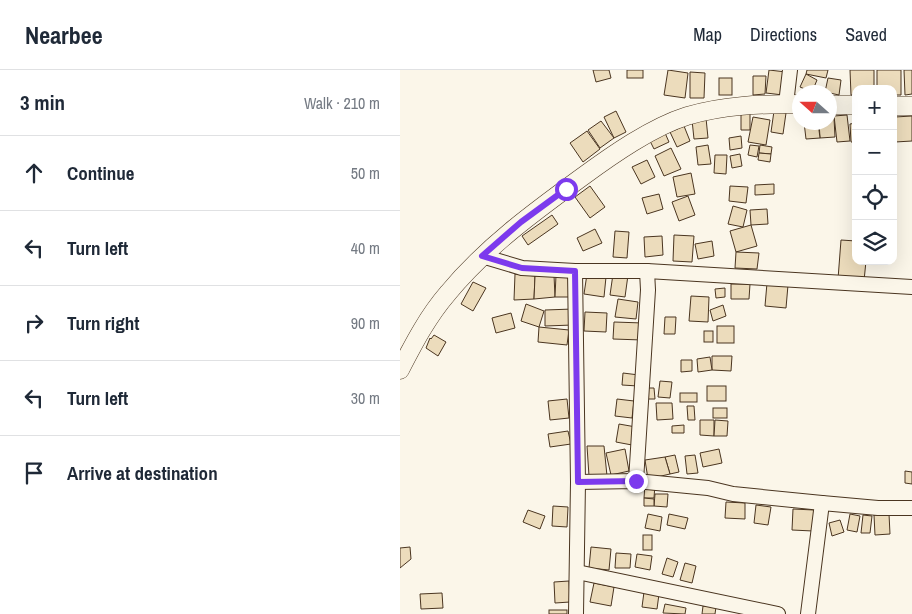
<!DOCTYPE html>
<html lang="en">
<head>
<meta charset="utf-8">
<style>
	body { margin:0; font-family:"Archivo Narrow",sans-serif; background:#f6f6f7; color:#1f2937 }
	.controls { position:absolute; right:15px; top:15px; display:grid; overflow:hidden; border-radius:10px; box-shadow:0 5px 20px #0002 }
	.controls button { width:45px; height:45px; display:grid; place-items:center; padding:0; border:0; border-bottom:1px solid #e0e1e3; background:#fff; color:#1f2937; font:25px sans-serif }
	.compass { position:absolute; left:392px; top:15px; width:45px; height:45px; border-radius:50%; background:#fff; box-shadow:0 5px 20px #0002; rotate:291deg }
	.stop { position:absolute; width:15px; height:15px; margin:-11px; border:4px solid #7c3aed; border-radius:50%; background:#fff }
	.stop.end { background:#7c3aed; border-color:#fff; box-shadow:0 1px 5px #0008 }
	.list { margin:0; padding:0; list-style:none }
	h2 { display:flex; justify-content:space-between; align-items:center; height:65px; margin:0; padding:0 20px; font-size:21px }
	h2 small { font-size:16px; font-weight:400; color:#747a83 }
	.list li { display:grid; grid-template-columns:32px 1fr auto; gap:15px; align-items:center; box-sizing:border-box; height:75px; padding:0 20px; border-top:1px solid #e0e1e3 }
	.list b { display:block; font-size:19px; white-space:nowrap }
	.list em { font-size:16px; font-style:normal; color:#747a83 }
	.icon { flex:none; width:28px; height:28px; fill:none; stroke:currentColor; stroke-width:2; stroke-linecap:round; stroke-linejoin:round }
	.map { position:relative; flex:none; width:512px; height:544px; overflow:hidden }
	header { display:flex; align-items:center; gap:30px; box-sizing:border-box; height:70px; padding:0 25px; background:#fff; border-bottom:1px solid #e0e1e3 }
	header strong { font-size:24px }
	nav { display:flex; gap:28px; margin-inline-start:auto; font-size:18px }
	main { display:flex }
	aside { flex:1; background:#fff }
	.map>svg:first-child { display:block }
	.building { fill:#ecdcbc; stroke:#4a3520 }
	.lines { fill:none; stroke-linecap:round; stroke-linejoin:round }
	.minor-casing { stroke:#4a3520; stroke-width:16 }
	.tertiary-casing { stroke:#4a3520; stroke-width:19 }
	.minor { stroke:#fbf6e9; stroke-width:14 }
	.tertiary { stroke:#fbf6e9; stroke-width:18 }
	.route { stroke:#7c3aed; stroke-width:6 }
</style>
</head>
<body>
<header>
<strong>Nearbee</strong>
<nav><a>Map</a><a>Directions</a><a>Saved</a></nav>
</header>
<main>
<aside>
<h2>3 min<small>Walk · 210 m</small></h2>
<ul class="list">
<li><svg class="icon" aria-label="ahead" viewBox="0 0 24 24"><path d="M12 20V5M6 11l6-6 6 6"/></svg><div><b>Continue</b></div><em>50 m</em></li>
<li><svg class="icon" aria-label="left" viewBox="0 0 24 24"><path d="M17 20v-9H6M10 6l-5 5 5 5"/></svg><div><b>Turn left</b></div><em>40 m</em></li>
<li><svg class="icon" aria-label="right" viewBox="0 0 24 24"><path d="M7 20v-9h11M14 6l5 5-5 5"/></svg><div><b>Turn right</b></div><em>90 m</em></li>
<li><svg class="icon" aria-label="left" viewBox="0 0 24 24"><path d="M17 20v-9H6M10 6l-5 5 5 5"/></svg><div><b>Turn left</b></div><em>30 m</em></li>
<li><svg class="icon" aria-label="arrive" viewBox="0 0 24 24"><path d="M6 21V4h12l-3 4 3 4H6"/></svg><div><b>Arrive at destination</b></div></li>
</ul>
</aside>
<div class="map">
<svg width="512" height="544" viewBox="0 0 512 544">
	<rect width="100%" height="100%" fill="#fbf6e9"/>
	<g class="building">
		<path d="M193,0H209L211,8L196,12Z"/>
		<rect x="227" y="0" width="16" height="8"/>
		<path d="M268,0L288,3L285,28L264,25Z"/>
		<path d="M369,0L386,2L383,25L366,23Z"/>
		<path d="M407,0H428L426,8L406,4Z"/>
		<path d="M450,0H474V19H456V25H451Z"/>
		<path d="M477,0H501V25H493V19H477Z"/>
		<path d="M504,0H512V24L505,25Z"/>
		<path d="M290,2L305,3L304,28H290Z"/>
		<path d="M406,4L417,10L412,22L400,17Z"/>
		<path d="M353,6H366L365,24L353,25Z"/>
		<rect x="319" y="8" width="13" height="17"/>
		<path d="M428,8L441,10L439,25L425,22Z"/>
		<path d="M216,41L226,62L214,68L204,47Z"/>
		<path d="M350,41V60H341V42Z"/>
		<path d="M374,41L386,43L383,64L371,62Z"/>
		<path d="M447,45L450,71L437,72L434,46Z"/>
		<path d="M512,46V71L495,72V47Z"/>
		<path d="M353,47L370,50L366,75L348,72Z"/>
		<path d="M306,48L308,68L294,69L292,50Z"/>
		<path d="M430,48H434L435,67L420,68L419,52H430Z"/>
		<path d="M201,51L214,68L200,78L188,60Z"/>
		<path d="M404,52H418L420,68L406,69Z"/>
		<path d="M456,53V72H451L450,54Z"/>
		<path d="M284,56L290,71L277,77L270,62Z"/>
		<path d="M187,61L200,79L183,92L170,73Z"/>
		<path d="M265,63L269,72L254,79L250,71Z"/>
		<path d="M341,66L342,78L330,80L329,68Z"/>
		<path d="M308,75L311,94L298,95L296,77Z"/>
		<path d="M350,75L359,76L357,87L348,85Z"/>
		<path d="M360,75L372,77L371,84L359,83Z"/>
		<path d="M271,78L281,99L264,106L255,86Z"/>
		<path d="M359,83L371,84L370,92L358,90Z"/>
		<path d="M340,84L342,96L332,98L330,86Z"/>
		<path d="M315,85H327L326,104L314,103Z"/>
		<path d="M247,90L255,107L241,114L232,97Z"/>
		<path d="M291,103L295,124L277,127L273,107Z"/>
		<path d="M374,114V124L355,125V115Z"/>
		<path d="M190,116L205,137L190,148L175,127Z"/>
		<path d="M330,116L348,117L346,133L329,131Z"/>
		<path d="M259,124L263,139L247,144L242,128Z"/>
		<path d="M288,126L295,145L279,151L272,132Z"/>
		<path d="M333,136L347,140L343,157L328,154Z"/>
		<path d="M367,139L368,154L351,155L350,140Z"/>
		<path d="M152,145L158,154L128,175L122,166Z"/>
		<path d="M351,155L357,176L336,182L330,161Z"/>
		<path d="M195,159L202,173L183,181L177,168Z"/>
		<path d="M215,161L229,162L227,188L213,187Z"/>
		<path d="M274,165L294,166L292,192L273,191Z"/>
		<path d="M262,166L263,185L245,187L244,167Z"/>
		<path d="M441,170L456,171V191H466L464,211L438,209Z"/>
		<path d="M312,171L314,186L298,189L295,174Z"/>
		<path d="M336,182L359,183L357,199L335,198Z"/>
		<path d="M115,204L135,206L134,229L114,230Z"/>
		<path d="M187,204L206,207L204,227L184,224Z"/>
		<path d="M213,204L228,205L225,227L210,225Z"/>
		<path d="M154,205L155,227L134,229L135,206Z"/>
		<path d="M156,205H169V227H155Z"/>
		<path d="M73,212L86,218L73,241L61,234Z"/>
		<path d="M367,213L388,215L386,238L365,236Z"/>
		<path d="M331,214H350L349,229H331Z"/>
		<path d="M325,218V227L316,228L315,219Z"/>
		<path d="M291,226L309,227L308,252L289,251Z"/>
		<path d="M218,229L238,232L236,249L215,247Z"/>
		<path d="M126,234L144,241L139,257L121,251Z"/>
		<path d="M323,235L326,246L313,251L310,240Z"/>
		<path d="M173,239V255L145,256V240Z"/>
		<path d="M185,242L207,243L206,262L184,261Z"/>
		<path d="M111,243L115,258L96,263L92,248Z"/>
		<path d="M265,247H276L275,264H264Z"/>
		<path d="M214,252L243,253L242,270L213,269Z"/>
		<rect x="317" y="256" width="17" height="17"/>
		<path d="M139,257L169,260L167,275L138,272Z"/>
		<rect x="304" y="261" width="9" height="11"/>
		<path d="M34,265L46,272L38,286L26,278L30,268L31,269Z"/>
		<path d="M312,286H332L331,301L312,300Z"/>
		<path d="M310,287L312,300L298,302L297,289Z"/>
		<path d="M281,290H292V301L281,302Z"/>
		<path d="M223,303L239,305L238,316L222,315Z"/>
		<path d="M260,311L272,312L270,328L258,327Z"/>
		<rect x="307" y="316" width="19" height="15"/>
		<path d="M247,318H254L255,329H247Z"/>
		<rect x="280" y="323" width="17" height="9"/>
		<path d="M167,329L169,348L150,350L148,331Z"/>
		<path d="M217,329L234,331L232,348L215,346Z"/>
		<path d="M256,333H272L273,349L257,350Z"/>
		<path d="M287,336H294L295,350H288Z"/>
		<rect x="313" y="338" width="14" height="10"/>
		<path d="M300,350H314V366L300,365Z"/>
		<path d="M315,350L328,351L327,366H314Z"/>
		<path d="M219,354L236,357L232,375L216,372Z"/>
		<path d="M284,355V363H272V356Z"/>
		<path d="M168,361L171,374L150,377L148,364Z"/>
		<path d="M187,376H204L207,406H189Z"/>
		<path d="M225,379L229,401L211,405L206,383Z"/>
		<path d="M319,379L322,393L303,397L300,383Z"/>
		<path d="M275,385L279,402L270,404L265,387Z"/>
		<path d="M295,385L298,403L287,404L285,386Z"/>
		<path d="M265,387L270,404L248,409L245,390Z"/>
		<path d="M505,401L512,402V414L505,413Z"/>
		<path d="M245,414H255L254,428H244Z"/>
		<path d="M255,424H268L267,437L254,436Z"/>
		<path d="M244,428L254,429V436H244Z"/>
		<path d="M326,432L345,433V449L325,448Z"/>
		<path d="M356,435L371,437L368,455L354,453Z"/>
		<path d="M153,436L168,437L167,457L152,456Z"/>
		<path d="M393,439L414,440L413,461L392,460Z"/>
		<path d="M128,440L145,446L140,459L123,452Z"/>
		<path d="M248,444L262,447L260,461L245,458Z"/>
		<path d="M269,444L288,448L285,459L267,455Z"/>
		<path d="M450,444L460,446L457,462L447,460Z"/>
		<path d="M489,444L490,464L475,465L474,445Z"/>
		<path d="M463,445L472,446L470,463H461Z"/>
		<path d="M440,450L444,462L432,466L429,453Z"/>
		<rect x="243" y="465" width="9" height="15"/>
		<path d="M10,477L11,489L0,498V478Z"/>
		<path d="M191,477L211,479L209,500L189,498Z"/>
		<path d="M216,483L231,484L230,498H215Z"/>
		<path d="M237,484L252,486L250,500L235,497Z"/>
		<path d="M267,488L278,492L273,507L262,504Z"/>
		<path d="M285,493L296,496L292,513L280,510Z"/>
		<path d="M169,511L170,532L155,533L154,512Z"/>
		<path d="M194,513L214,517L211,536L190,532Z"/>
		<path d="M244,522L259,524L257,539L242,537Z"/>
		<path d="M42,523L43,538L21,539L20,524Z"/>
		<path d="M265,534L286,538L285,544L263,543Z"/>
		<path d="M303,536L316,537L315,544H302Z"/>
		<rect x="149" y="540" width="18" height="4"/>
	</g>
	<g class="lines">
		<g class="minor-casing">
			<g id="minor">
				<path d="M386,34L390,0"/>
				<path d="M82,186L122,198L175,201H247L512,217"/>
				<path d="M175,201L178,412L176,544"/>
				<path d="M236,411L248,220L247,201"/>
				<path d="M178,412L236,411L308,418L333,424L422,433L478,438H512"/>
				<path d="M177,502L378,544"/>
				<path d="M408,544L422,433"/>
			</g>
		</g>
		<g class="tertiary-casing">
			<g id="tertiary">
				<path d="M430,35H456"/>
				<path d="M493,36H512"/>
				<path d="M0,300C14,273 28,246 48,223C86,177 134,142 182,107C212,85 252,57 287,46C324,35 361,34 400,34"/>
			</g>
		</g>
		<use href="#minor" class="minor"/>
		<use href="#tertiary" class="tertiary"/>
	</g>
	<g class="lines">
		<path class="route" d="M166,119L121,152L82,186L122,198L175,201L178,412L236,411"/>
	</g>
</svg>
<div class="controls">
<button>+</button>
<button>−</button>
<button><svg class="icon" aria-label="locate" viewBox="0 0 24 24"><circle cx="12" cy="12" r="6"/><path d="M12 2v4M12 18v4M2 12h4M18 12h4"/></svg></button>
<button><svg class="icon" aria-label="layers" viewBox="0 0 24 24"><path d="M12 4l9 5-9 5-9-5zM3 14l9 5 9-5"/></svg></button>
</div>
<svg class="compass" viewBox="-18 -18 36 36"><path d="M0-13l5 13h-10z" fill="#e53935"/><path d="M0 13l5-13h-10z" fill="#747a83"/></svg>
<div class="stop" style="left:166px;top:119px"></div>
<div class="stop end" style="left:236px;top:411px"></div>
</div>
</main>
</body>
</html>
